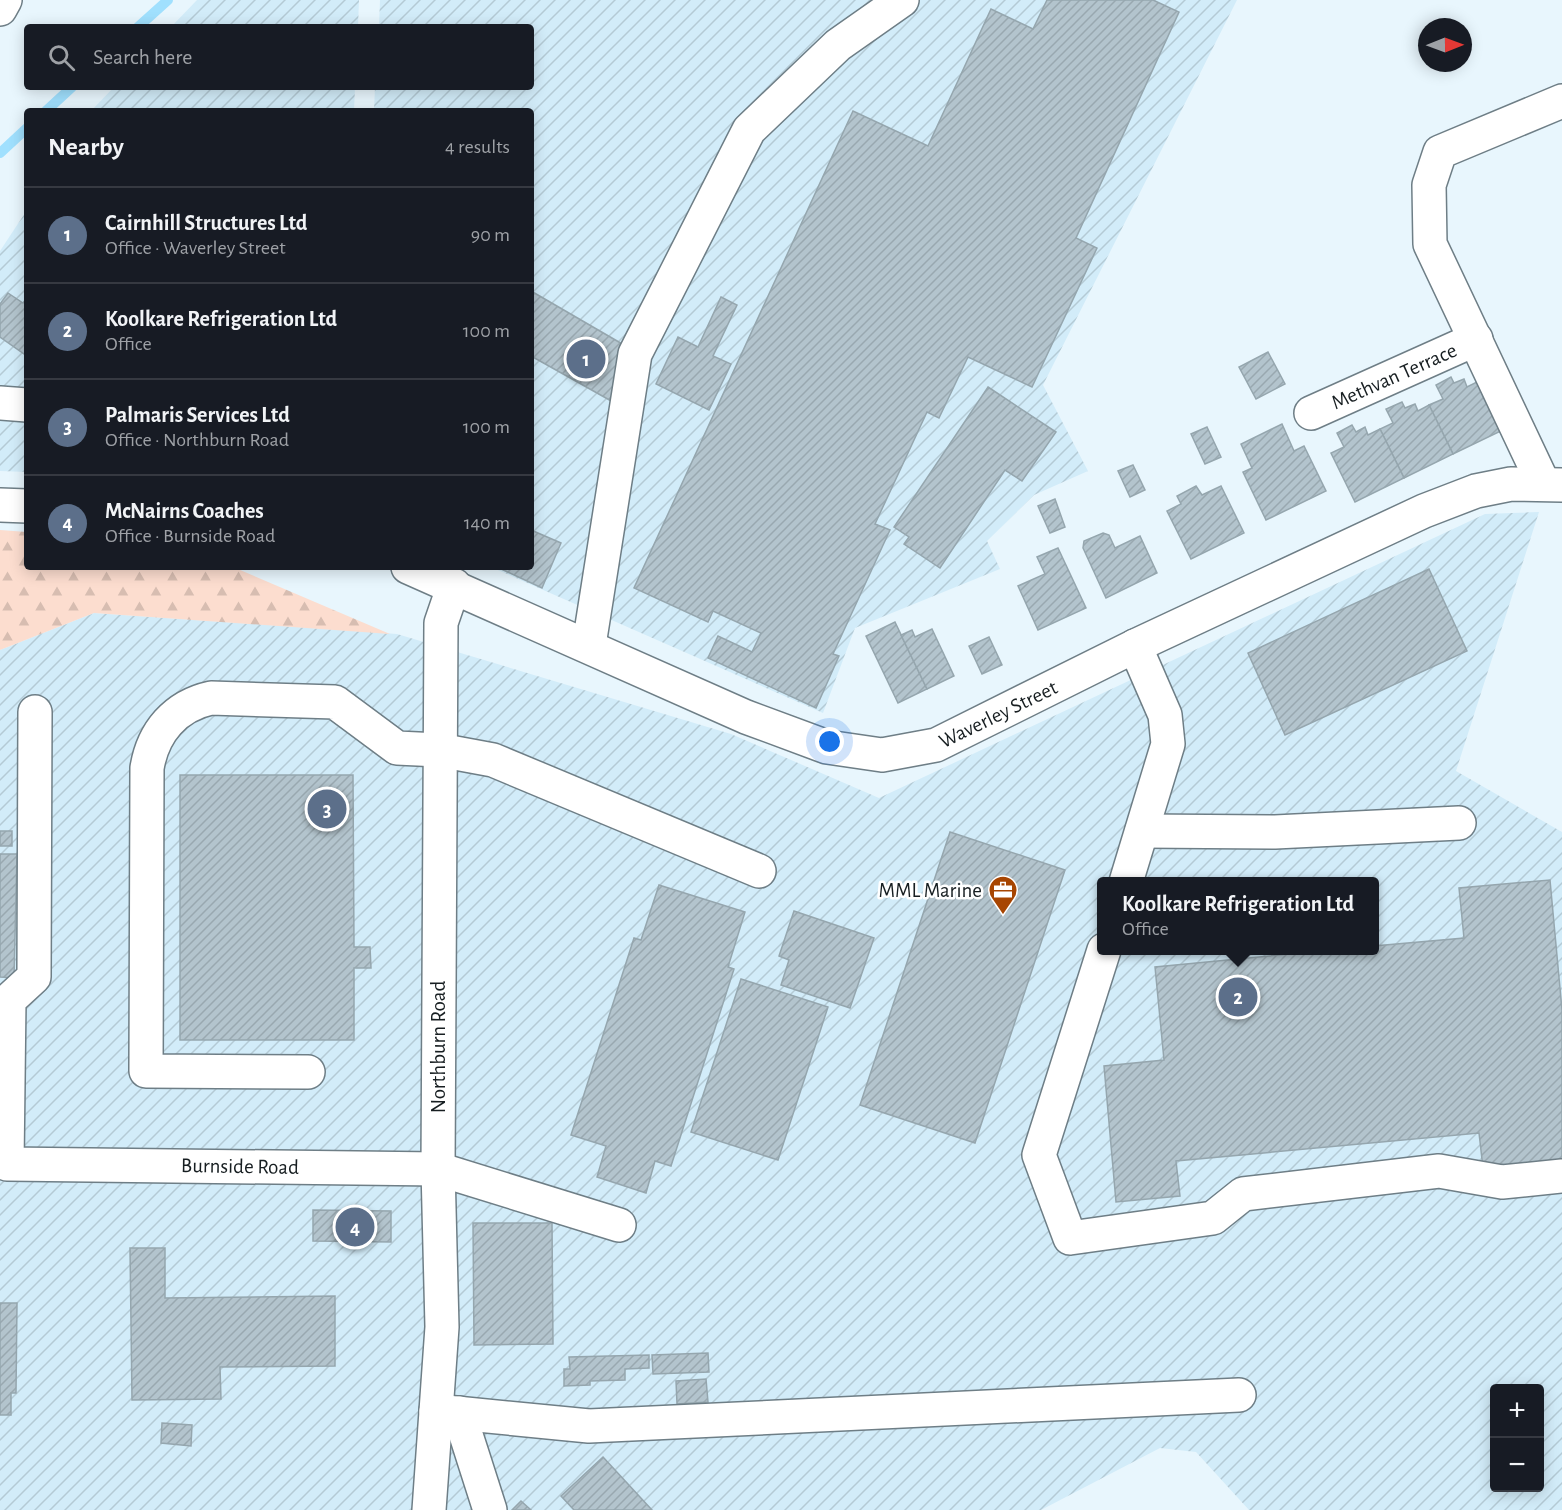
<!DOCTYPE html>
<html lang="en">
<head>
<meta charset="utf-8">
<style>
	body { margin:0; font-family:"Alegreya Sans",sans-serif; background:#20242c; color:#f1f3f6 }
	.controls { position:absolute; right:18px; bottom:18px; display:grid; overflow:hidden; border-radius:6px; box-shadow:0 3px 15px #0003 }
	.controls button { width:54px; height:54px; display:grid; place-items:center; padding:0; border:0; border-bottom:2px solid #363941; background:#171b24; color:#f1f3f6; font:30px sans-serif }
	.compass { position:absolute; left:1418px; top:18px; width:54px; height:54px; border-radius:50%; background:#171b24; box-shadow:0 3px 15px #0003; rotate:89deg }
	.you { position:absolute; left:830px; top:742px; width:21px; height:21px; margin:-15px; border:4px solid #fff; border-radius:50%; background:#1a73e8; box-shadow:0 0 0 9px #1a73e833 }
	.badge { display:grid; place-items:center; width:39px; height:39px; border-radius:50%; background:#d0a588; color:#fff; font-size:20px; font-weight:700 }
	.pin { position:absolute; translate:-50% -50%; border:3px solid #fff; box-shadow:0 2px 6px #0006 }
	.popup { position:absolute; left:1097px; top:877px; width:282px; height:78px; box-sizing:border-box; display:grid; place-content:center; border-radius:6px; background:#171b24; filter:drop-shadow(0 2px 4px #0005); font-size:20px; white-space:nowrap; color:#9ea1a6 }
	.popup b { font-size:22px; color:#f1f3f6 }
	.popup::after { content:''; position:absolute; left:50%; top:100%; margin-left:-12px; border:12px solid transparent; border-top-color:#171b24 }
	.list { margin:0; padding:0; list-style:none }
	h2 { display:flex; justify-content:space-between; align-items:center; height:78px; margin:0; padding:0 24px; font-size:26px }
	h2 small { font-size:20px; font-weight:400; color:#9ea1a6 }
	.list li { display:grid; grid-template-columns:39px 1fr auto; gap:18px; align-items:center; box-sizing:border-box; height:96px; padding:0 24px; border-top:2px solid #363941 }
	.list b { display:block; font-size:22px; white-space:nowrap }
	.list p { margin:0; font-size:20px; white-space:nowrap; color:#9ea1a6 }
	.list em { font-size:20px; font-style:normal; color:#9ea1a6 }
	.icon { flex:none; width:33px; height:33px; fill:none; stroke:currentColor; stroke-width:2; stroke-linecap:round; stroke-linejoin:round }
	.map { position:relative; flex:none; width:1562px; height:1510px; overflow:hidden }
	.search { position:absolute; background:#171b24; box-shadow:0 3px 15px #0003; left:24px; top:24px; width:510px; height:66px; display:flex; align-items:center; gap:15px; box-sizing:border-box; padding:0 21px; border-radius:6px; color:#9ea1a6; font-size:22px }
	.panel { position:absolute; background:#171b24; box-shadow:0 3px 15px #0003; left:24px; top:108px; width:510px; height:462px; border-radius:6px }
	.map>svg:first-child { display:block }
	.industrial { fill:url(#industrial-furrows); fill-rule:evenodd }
	.forest { fill:url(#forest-firs) }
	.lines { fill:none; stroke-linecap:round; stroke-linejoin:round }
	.stream { stroke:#a0e0fe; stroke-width:10 }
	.building { fill:url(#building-hatch); stroke:#95a6ae; stroke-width:1.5 }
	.minor-casing { stroke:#6e7e86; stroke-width:36 }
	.major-casing { stroke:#6e7e86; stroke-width:36 }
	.minor { stroke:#fff; stroke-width:33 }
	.major { stroke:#fff; stroke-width:33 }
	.labels { text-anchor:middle; stroke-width:5; stroke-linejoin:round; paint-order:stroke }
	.street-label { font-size:21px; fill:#171e21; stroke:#fff }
	.poi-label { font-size:21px; fill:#171e21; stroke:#fff; text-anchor:end }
</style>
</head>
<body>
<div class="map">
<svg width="1562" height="1510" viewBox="0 0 1562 1510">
	<defs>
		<pattern id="industrial-furrows" width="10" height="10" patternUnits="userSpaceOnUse" patternTransform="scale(1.5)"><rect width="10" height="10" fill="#d2ecf9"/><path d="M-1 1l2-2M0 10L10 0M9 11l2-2" fill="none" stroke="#b4cad5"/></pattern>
		<pattern id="forest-firs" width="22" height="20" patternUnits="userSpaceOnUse" patternTransform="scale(1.5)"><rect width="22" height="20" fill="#fcddcf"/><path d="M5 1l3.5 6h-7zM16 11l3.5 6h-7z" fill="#d7bdb1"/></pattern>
		<pattern id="building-hatch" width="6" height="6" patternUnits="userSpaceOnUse" patternTransform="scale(1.5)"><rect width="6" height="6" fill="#b3c4cd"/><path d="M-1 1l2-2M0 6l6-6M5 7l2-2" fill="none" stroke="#99a8b0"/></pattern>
	</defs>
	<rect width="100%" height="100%" fill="#e8f6fd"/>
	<g class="industrial">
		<path d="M197,0H359L358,27H171Z"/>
		<path d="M380,0H1237L1043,385L1088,471L1034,495L987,541L1000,569L855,628L823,713L491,567H531V111H374L375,87H531V27H379Z"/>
		<path d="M114,87H355L354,111H91Z"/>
		<path d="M27,210V472L0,471V251Z"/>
		<path d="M1539,512L1456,771L1562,832V1510H1249L1196,1452L1160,1448L1041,1510H0V650L94,613L397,634L731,734L879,798L1485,514ZM1102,882H1374V950H1102ZM1494,1388H1540V1488H1494Z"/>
	</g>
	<path class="forest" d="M0,530L27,532V567H233L390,634L94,613L0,650Z"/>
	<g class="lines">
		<g class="stream">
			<path d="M138,27L168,0"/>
			<path d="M46,111L72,87"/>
			<path d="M0,153L27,128"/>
		</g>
	</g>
	<g class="building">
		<path d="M1047,0H1153L1179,12L1076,238L1097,248L1032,387L968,357L939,418L927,412L875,524L890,530L833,654L839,656L816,708L708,658L718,636L752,652L761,633L713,611L708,622L634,588L853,111L928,146L991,9L1033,29Z"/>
		<path d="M531,291L624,345L613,402L531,356Z"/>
		<path d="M8,293L23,303L27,298V356L0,337V304Z"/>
		<path d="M721,297L737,305L713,356L731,364L709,410L656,384L678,337L698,347Z"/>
		<path d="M1268,352L1285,384L1256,399L1239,367Z"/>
		<path d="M1451,377L1454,383L1464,379L1467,387L1479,381L1503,430L1453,454L1429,405L1443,399L1436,385Z"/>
		<path d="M988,387L1056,432L1022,481L1005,470L940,568L904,544L909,537L894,527Z"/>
		<path d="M1402,402L1405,408L1415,404L1418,411L1429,405L1453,454L1404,478L1380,429L1393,423L1386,409Z"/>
		<path d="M1282,424L1294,451L1304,446L1326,491L1266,520L1243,472L1252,468L1241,444Z"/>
		<path d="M1352,425L1356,432L1365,427L1368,435L1380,429L1404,478L1355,502L1331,453L1344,447L1337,433Z"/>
		<path d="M1207,427L1221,457L1205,464L1191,434Z"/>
		<path d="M1133,465L1145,490L1130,497L1118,471Z"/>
		<path d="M1196,486L1202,495L1221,486L1244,533L1191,559L1167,511L1181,504L1177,496Z"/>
		<path d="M1055,499L1065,527L1050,533L1038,506Z"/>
		<path d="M531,530L561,543L542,588L497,567H531Z"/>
		<path d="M1103,533L1109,535L1115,548L1140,536L1157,573L1106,598L1083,548L1084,541Z"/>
		<path d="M1058,548L1086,608L1038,630L1018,586L1045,574L1037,557Z"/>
		<path d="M1429,569L1467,651L1285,735L1248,653Z"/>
		<path d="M895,622L927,689L898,703L866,636Z"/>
		<path d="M932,629L954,676L927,689L901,635L912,630L915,637Z"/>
		<path d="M989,637L1002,665L982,674L969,646Z"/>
		<path d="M180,775H353L354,947H370L371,968H354V1040H180Z"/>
		<rect x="0" y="831" width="12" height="15"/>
		<path d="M950,832L1065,870L975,1143L860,1105Z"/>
		<path d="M0,854H17L14,978L0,977Z"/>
		<path d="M1550,880L1562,1010V1161L1483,1168L1479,1133L1176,1161L1180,1196L1116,1202L1104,1066L1164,1060L1155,967L1330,950H1374V946L1464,938L1459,888Z"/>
		<path d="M659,885L745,912L728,967L734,969L671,1166L655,1161L646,1193L597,1177L606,1146L571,1135L634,938L641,940Z"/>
		<path d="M794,911L874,938L850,1008L781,985L789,960L779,956Z"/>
		<path d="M741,979L828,1007L778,1160L691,1132Z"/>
		<path d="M313,1210L391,1211V1242L313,1241Z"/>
		<path d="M473,1223H552L553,1344L474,1345Z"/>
		<path d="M130,1248H165V1298L335,1296V1366L220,1367L221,1399L132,1400Z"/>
		<path d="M0,1303H17L16,1393H11V1415H0Z"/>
		<path d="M708,1353L709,1372L653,1374L652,1355Z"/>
		<path d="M649,1355V1368L625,1369V1380L590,1381V1385L564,1386V1369H570L569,1357Z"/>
		<path d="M706,1379L708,1402L677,1404L676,1381Z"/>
		<path d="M162,1423L192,1425L191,1446L161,1443Z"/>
		<path d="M603,1457L652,1510H574L561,1496Z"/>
		<path d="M521,1501L531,1510H512Z"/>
	</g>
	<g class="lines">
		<g class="minor-casing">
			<g id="minor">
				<path d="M0,9L5,0"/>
				<path d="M0,403L27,405"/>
				<path d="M1311,413L1476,339"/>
				<path d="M1543,483L1430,244L1429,185L1440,152L1562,101"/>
				<path d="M589,645L635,354L749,130L838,45L902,0"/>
				<path d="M35,712L34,977L9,1000L7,1164L438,1169L619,1225"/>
				<path d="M1142,831L1275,832L1459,823"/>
				<path d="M1126,882L1168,744L1165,715L1135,646"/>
				<path d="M1104,950L1039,1155L1070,1238L1213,1218L1243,1194L1439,1171L1502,1182L1562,1176"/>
				<path d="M308,1072L146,1071L147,768C153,732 175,706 211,698L335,702L397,748L439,750L493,760L759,871"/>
				<path d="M436,1411L589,1426L1239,1395"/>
				<path d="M459,1413L490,1510"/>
				<path d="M429,1510L442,1327L438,1169L441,623L454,585"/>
			</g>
		</g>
		<g class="major-casing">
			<g id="major">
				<path d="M0,505L27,506"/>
				<path d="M408,567L746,717L827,747L882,755L936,745L1135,646L1424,511L1476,491L1511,484L1562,485"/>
			</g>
		</g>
		<use href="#minor" class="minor"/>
		<use href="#major" class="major"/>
	</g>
	<defs>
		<g id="office-pin" transform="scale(1.5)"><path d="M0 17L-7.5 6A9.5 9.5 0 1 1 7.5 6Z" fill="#a74501" stroke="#fff"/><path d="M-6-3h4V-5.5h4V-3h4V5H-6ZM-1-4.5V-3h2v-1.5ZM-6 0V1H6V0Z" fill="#fff"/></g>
	</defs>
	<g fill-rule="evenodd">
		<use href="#office-pin" x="1003" y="890"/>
	</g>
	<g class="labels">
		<g class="street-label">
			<text transform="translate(1394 376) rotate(-24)" y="7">Methvan Terrace</text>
			<text transform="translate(998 714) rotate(-26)" y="7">Waverley Street</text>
			<text transform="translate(438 1047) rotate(-90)" y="7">Northburn Road</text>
			<text transform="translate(240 1166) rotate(1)" y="7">Burnside Road</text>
		</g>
		<g class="poi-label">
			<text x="982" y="897">MML Marine</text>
		</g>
	</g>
</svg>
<div class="controls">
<button>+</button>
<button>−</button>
</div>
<svg class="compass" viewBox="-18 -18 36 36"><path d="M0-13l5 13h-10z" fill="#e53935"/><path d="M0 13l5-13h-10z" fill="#9ea1a6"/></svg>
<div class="you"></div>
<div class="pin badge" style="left:586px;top:359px;background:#5c6f8a">1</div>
<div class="pin badge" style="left:1238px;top:997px;background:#5c6f8a">2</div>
<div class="popup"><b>Koolkare Refrigeration Ltd</b>Office</div>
<div class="pin badge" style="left:327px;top:809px;background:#5c6f8a">3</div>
<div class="pin badge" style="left:355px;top:1227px;background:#5c6f8a">4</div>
<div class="search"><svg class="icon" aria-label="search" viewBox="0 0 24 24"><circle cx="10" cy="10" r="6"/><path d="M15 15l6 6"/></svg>Search here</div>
<section class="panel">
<h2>Nearby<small>4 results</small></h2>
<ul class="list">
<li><span class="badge" style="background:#5c6f8a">1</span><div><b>Cairnhill Structures Ltd</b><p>Office · Waverley Street</p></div><em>90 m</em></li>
<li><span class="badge" style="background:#5c6f8a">2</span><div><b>Koolkare Refrigeration Ltd</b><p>Office</p></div><em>100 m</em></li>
<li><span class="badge" style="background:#5c6f8a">3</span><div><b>Palmaris Services Ltd</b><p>Office · Northburn Road</p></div><em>100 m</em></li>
<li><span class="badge" style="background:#5c6f8a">4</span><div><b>McNairns Coaches</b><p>Office · Burnside Road</p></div><em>140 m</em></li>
</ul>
</section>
</div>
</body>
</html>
